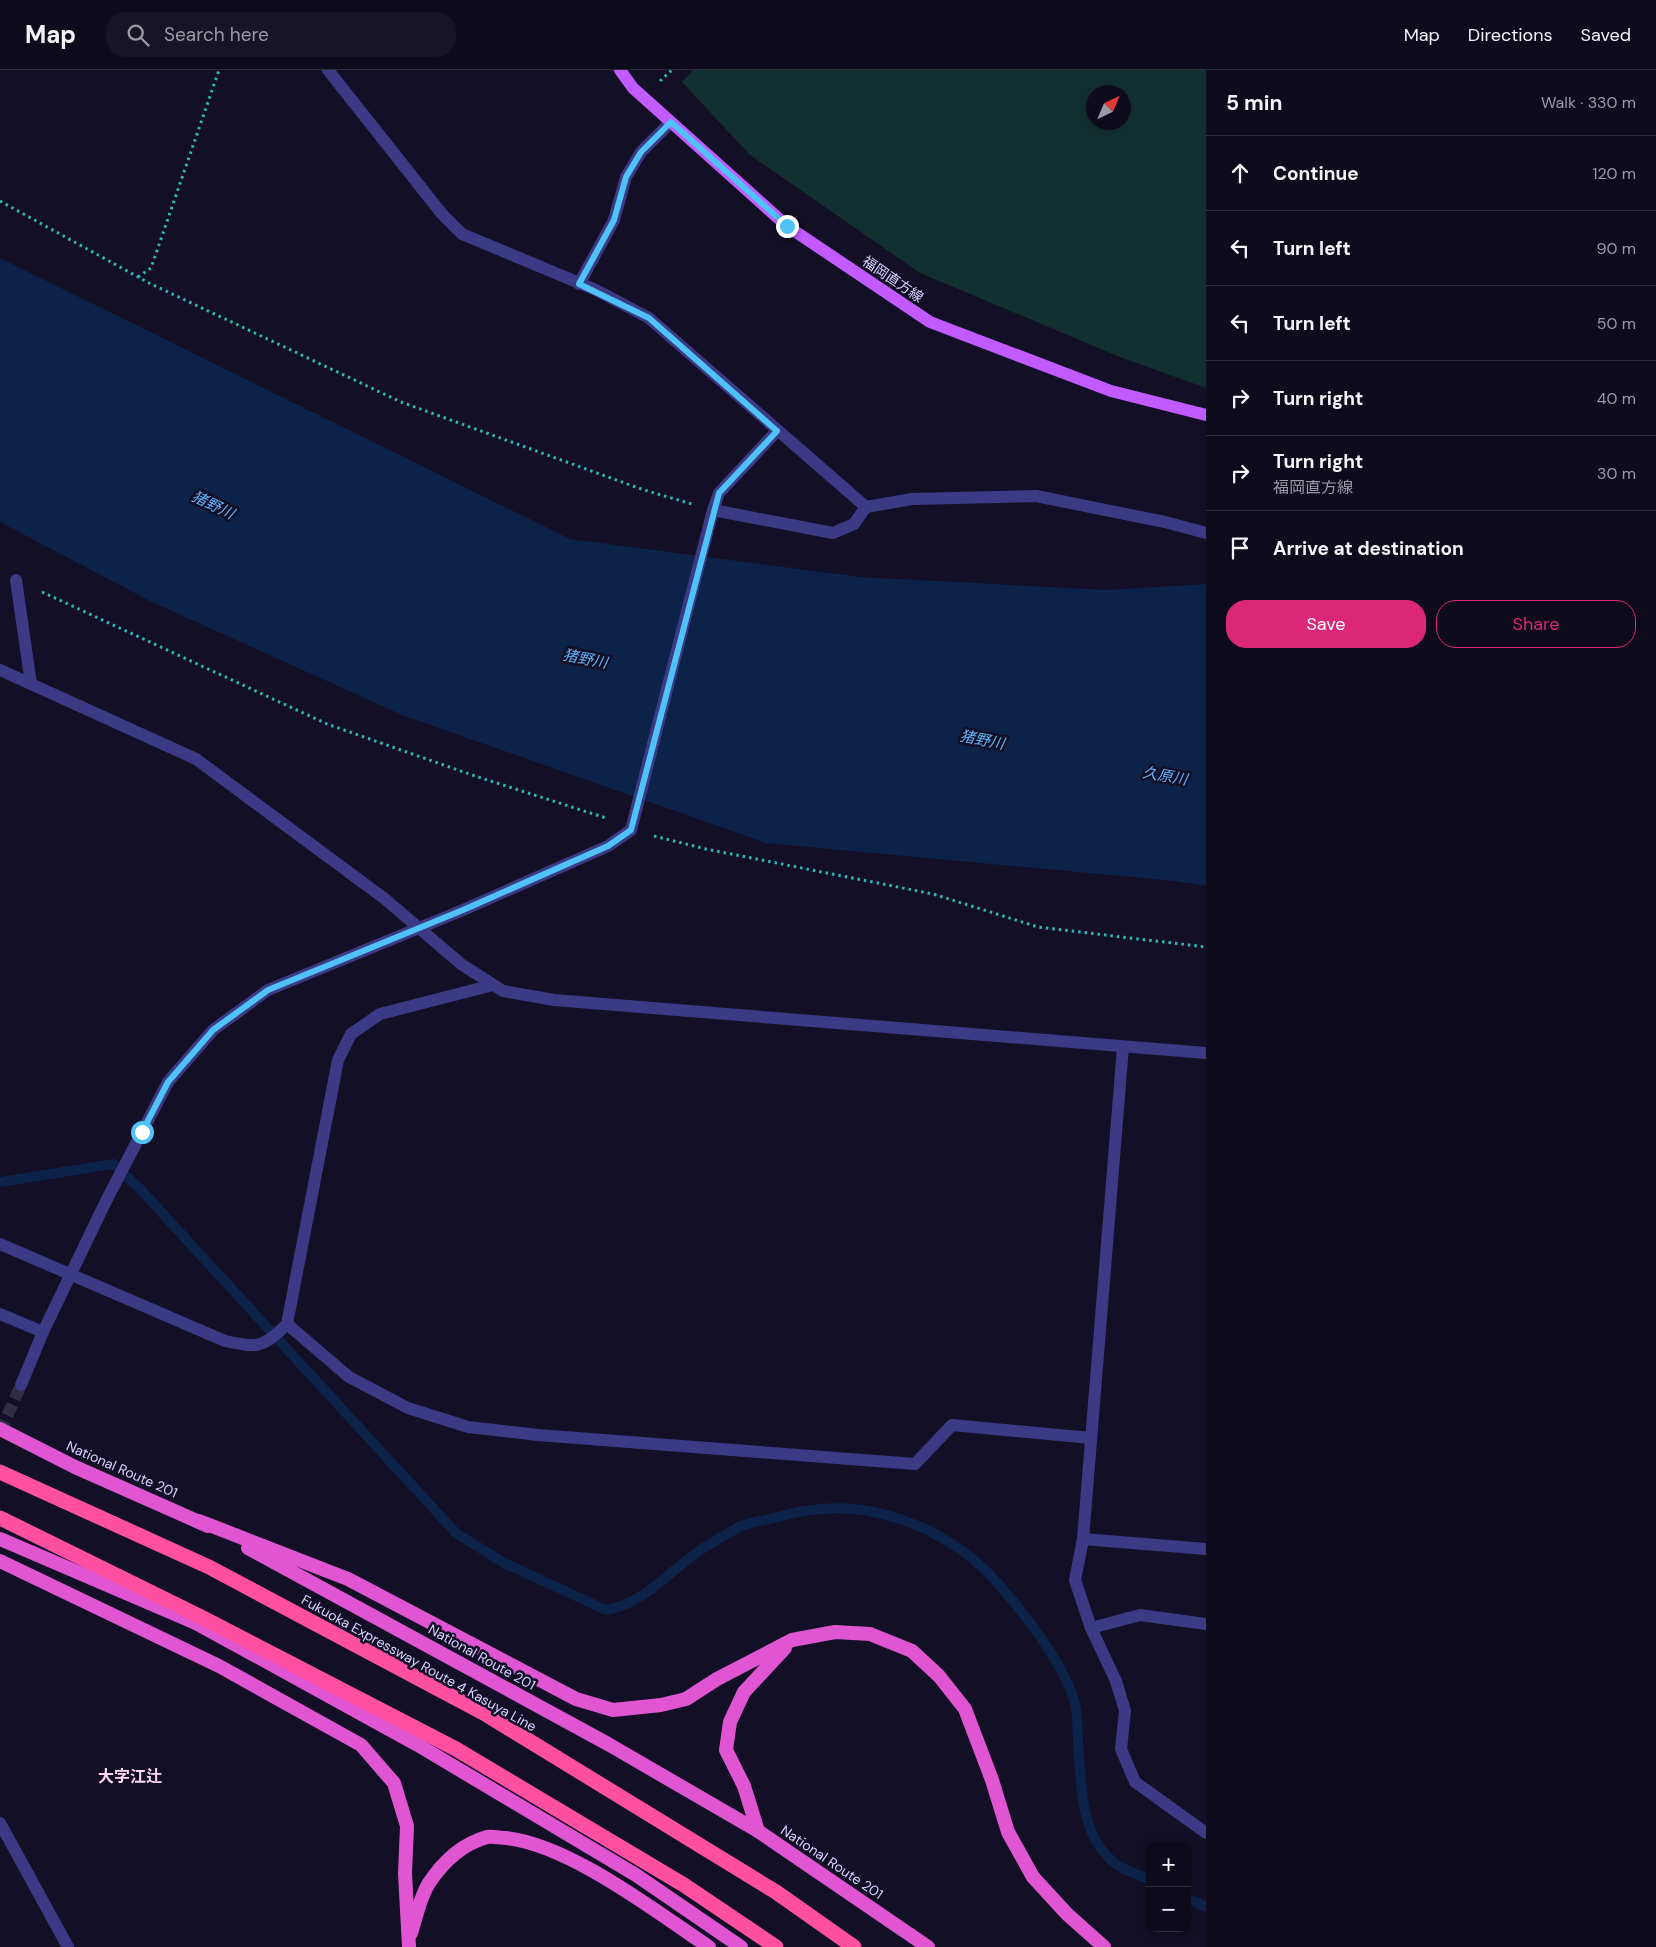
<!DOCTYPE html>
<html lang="en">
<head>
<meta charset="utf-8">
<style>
	body { margin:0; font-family:"DM Sans","Noto Sans JP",sans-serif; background:#171425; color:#f1f3f6 }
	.controls { position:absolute; right:15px; bottom:15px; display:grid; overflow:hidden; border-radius:10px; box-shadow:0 2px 8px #0003 }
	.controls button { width:45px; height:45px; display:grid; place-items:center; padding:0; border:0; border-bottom:1px solid #2e2b3b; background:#0e0b1c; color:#f1f3f6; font:25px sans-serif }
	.compass { position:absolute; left:1086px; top:15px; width:45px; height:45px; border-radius:50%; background:#0e0b1c; box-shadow:0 2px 8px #0003; rotate:44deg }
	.stop { position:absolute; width:15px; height:15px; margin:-11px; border:4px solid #4fc3f7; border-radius:50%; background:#fff }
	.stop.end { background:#4fc3f7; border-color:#fff; box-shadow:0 1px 5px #0008 }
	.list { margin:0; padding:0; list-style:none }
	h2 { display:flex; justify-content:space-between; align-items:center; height:65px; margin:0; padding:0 20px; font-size:21px }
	h2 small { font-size:16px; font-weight:400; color:#9b9ba3 }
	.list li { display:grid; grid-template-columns:32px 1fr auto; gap:15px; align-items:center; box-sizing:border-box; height:75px; padding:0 20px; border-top:1px solid #2e2b3b }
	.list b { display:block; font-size:19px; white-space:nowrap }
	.list p { margin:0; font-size:16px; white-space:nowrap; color:#9b9ba3 }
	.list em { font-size:16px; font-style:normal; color:#9b9ba3 }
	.actions { display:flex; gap:10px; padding:15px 20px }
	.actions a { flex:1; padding:11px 0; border:1px solid #db2777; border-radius:20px; text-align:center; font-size:18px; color:#db2777 }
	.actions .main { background:#db2777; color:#fff }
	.icon { flex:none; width:28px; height:28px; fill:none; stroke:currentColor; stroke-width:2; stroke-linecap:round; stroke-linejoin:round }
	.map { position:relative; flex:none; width:1206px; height:1877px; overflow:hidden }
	header { display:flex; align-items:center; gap:30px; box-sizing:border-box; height:70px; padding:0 25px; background:#0e0b1c; border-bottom:1px solid #2e2b3b }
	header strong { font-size:24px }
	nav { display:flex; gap:28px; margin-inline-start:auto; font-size:18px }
	.search { width:350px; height:45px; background:#171425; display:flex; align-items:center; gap:12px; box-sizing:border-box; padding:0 18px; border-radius:20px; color:#9b9ba3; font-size:19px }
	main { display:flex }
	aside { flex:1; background:#0e0b1c }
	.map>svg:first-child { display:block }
	.green { fill:#12302f; fill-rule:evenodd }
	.water { fill:#0c2248 }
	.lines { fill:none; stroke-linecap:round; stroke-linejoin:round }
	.stream { stroke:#0c2248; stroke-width:10 }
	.minor-tunnel { stroke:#312d47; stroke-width:12; stroke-dasharray:12 6; stroke-linecap:butt }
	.path { stroke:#2fb8b0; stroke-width:3; stroke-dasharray:2.5 4; stroke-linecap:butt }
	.service { stroke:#3d3a85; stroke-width:12 }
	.minor { stroke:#3d3a85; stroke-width:12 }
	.tertiary { stroke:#3d3a85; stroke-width:12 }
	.primary { stroke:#c25bff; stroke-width:12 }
	.trunk { stroke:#e055d1; stroke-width:14 }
	.motorway { stroke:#ff4fa3; stroke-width:15 }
	.route { stroke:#4fc3f7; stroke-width:6 }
	.labels { text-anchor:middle; stroke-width:5; stroke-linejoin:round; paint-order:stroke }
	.street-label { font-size:14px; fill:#d9d4ff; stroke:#130f26 }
	.water-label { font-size:15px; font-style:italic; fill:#62b6ff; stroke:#130f26 }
	.quarter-label { font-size:16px; font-weight:bold; fill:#ffd6f0; stroke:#130f26 }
</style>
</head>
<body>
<header>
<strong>Map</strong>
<div class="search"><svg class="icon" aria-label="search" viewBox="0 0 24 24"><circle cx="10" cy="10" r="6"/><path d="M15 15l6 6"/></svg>Search here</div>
<nav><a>Map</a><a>Directions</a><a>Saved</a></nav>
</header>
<main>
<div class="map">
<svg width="1206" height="1877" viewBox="0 0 1206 1877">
	<rect width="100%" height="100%" fill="#130f26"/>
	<path class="green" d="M693,0H1206V318L1120,287L920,203L750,85L682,12ZM1094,22H1124V52H1094Z"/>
	<path class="water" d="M0,188L570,469L860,507L1106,520L1206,514V816L1175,811L766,773L402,645L150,531L0,452Z"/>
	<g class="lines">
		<g class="stream">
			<path d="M0,1112L113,1094L140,1119L456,1463L504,1493L606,1540C647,1533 670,1499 705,1477C716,1470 728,1463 739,1457C750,1452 763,1451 774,1448C789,1444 805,1440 821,1439C882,1433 948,1462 990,1505C1020,1537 1061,1589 1074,1630C1078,1642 1077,1657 1078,1670C1081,1711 1079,1768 1117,1795C1127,1801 1139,1805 1150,1810"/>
			<path d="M1187,1828L1206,1837"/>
		</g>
		<path class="minor-tunnel" d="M0,1362L21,1315"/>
		<g class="path">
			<path d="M660,11L672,0"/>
			<path d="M0,131L149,213L401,332L644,420L692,434"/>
			<path d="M138,207L151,198L219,0"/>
			<path d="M42,522L327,654L475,706L606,748"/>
			<path d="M654,766L706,779L933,824L1038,857L1206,877"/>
		</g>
		<g class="service">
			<path d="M579,214L614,150L626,107L641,82L671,52"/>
			<path d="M713,440L719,423L777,361"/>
			<path d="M16,510L31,614"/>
			<path d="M0,600L196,689L385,829L461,894L503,921L554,930L1206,983"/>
			<path d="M1123,977L1083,1469L1075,1510L1091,1558L1116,1611L1125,1641L1121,1679L1135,1712L1206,1763"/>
			<path d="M0,1174L225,1271C258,1278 263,1278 287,1254L338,990L351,964L380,944L493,915"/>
			<path d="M287,1254L349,1307L408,1338L468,1357L538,1365L915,1394L952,1355L1091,1368"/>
			<path d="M43,1262L105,1133L168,1012L213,960L268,920L463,840L608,776L631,760L713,440L833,463L854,454L866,437"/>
			<path d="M1083,1469L1206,1479"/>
			<path d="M1091,1558L1140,1545L1206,1554"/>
		</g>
		<g class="minor">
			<path d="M328,0L442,144L462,164L596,220L649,248L866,437L912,429L1036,426L1165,452L1206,463"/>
			<path d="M21,1315L43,1262"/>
			<path d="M0,1753L68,1877"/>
		</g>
		<path class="tertiary" d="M0,1244L43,1262"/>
		<path class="primary" d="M620,0L633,18L787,156L930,252L1111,321L1206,345"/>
		<g class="trunk">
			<path d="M0,1359L75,1397L208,1456"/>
			<path d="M199,1451L348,1509L576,1629L613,1640L661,1635L686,1629L717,1609L792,1570L835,1562L870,1564L912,1581L939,1606L965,1639L992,1710L1008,1762L1033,1807L1067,1844L1104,1877"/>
			<path d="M0,1469L196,1553L418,1675L636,1805L741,1877"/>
			<path d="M248,1478L608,1674L758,1761L928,1877"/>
			<path d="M0,1491L219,1596L361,1675L394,1713L407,1756L405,1803L409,1877"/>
			<path d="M758,1761L744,1716L726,1680L730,1652L744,1622L785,1578"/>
			<path d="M411,1863C416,1848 420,1827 429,1813C443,1792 462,1774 487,1767C493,1766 500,1768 506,1768C570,1775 655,1841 709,1877"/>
		</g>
		<g class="motorway">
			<path d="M0,1402L209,1497L487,1645L776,1822L854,1877"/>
			<path d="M0,1448L203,1548L456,1679L684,1815L776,1877"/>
		</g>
	</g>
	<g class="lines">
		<path class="route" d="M142,1062L168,1012L213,960L268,920L463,840L608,776L631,760L719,423L777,361L649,248L579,214L614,150L626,107L641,82L671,52L787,156"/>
	</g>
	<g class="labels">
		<g class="street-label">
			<text transform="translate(893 209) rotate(34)" y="5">福岡直方線</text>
			<text transform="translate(122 1399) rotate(24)" y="5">National Route 201</text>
			<text transform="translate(482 1587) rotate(29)" y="5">National Route 201</text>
			<text transform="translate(419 1593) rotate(29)" y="5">Fukuoka Expressway Route 4 Kasuya Line</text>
			<text transform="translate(832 1792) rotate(34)" y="5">National Route 201</text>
		</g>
		<g class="water-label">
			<text transform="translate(213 435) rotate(26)" y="5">猪野川</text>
			<text transform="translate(585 589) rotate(11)" y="5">猪野川</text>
			<text transform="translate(982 670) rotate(11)" y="5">猪野川</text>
			<text transform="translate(1165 706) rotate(10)" y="5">久原川</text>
		</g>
		<g class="quarter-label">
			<text x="130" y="1712">大字江辻</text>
		</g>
	</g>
</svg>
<div class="controls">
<button>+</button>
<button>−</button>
</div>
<svg class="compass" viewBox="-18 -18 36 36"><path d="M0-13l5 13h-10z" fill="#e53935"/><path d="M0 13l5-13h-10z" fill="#9b9ba3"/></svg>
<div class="stop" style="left:142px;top:1062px"></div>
<div class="stop end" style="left:787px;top:156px"></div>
</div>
<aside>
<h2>5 min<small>Walk · 330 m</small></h2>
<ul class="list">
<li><svg class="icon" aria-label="ahead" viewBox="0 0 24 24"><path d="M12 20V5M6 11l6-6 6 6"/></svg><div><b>Continue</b></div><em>120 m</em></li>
<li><svg class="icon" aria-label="left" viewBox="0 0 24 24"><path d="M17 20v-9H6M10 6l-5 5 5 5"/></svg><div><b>Turn left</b></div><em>90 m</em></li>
<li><svg class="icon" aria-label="left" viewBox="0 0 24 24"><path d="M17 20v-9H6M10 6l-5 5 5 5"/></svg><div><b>Turn left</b></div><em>50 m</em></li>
<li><svg class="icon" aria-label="right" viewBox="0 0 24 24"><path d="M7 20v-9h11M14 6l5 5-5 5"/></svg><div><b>Turn right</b></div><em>40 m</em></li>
<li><svg class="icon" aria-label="right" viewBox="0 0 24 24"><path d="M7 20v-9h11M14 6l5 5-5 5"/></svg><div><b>Turn right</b><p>福岡直方線</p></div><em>30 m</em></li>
<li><svg class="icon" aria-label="arrive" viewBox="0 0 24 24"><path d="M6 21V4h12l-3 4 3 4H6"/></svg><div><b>Arrive at destination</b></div></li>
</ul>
<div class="actions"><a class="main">Save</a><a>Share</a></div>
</aside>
</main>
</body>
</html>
